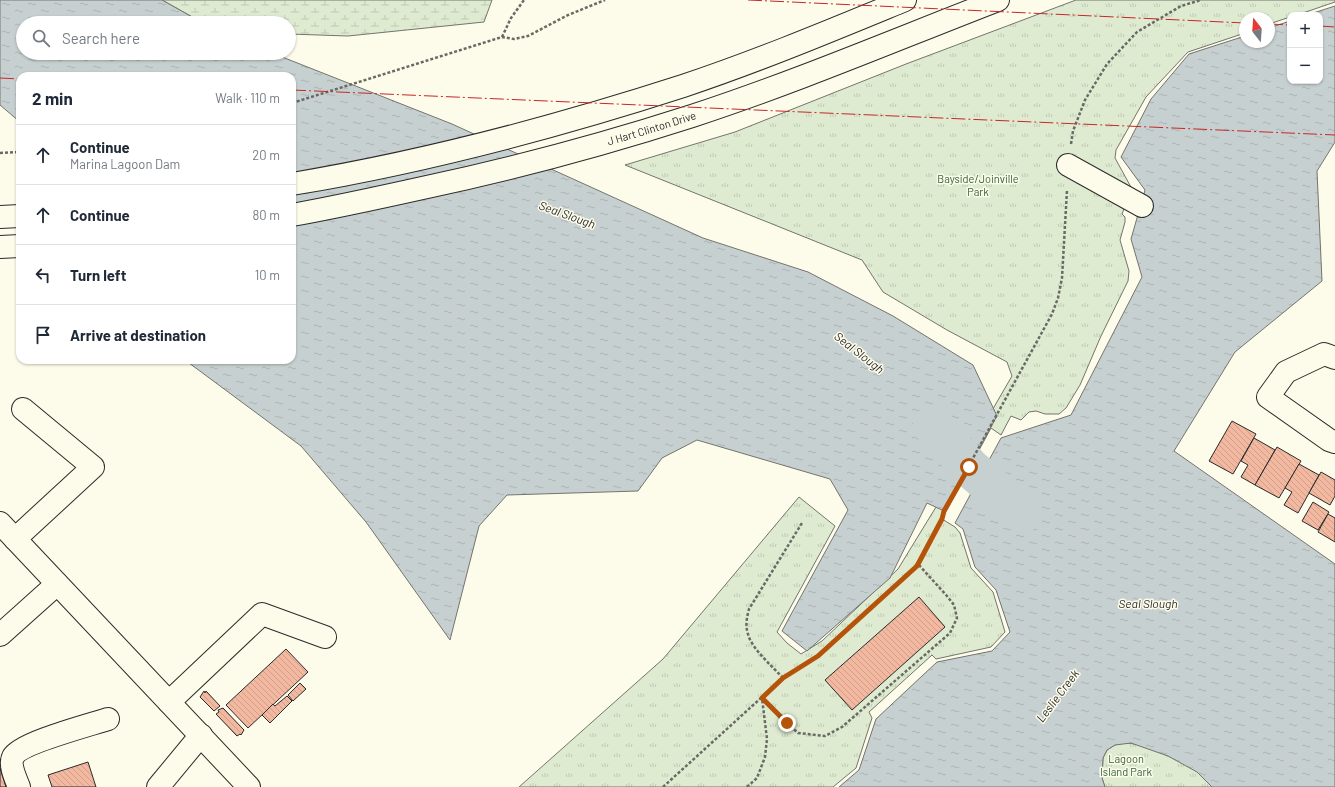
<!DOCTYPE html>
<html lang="en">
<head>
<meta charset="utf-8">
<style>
	body { margin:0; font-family:Barlow,sans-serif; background:#f2f2f3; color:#1f2937 }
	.controls { position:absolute; right:12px; top:12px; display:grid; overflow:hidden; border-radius:8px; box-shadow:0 1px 3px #0004 }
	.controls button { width:36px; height:36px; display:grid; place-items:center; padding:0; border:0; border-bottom:1px solid #e0e1e3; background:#fff; color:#1f2937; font:20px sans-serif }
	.compass { position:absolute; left:1239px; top:12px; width:36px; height:36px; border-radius:50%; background:#fff; box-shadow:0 1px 3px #0004; rotate:343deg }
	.stop { position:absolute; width:12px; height:12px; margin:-9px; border:3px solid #b45309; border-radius:50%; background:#fff }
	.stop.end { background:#b45309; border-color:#fff; box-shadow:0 1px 4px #0008 }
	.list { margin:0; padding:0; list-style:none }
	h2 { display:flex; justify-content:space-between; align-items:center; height:52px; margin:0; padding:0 16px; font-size:17px }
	h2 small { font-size:13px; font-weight:400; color:#747a83 }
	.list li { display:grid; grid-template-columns:26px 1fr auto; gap:12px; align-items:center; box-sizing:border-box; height:60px; padding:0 16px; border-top:1px solid #e0e1e3 }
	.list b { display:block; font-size:15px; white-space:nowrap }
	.list p { margin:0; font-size:13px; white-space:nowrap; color:#747a83 }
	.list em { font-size:13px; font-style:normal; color:#747a83 }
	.icon { flex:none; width:22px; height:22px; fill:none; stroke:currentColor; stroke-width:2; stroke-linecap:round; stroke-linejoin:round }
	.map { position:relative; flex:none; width:1335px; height:787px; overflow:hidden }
	.search { position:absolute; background:#fff; box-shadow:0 1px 3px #0004; left:16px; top:16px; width:280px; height:44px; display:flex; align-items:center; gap:10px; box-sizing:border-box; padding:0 14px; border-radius:22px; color:#747a83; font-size:15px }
	.panel { position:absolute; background:#fff; box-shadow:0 1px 3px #0004; left:16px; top:72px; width:280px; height:292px; border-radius:12px }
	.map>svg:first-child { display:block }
	.wetland { fill:url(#wetland-marsh); stroke:#74746e }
	.park { fill:url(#park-tufts); stroke:#74746e }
	.water { fill:url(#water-ripples); stroke:#74746e }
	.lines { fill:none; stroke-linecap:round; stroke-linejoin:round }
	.river { stroke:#c7d0d0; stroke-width:40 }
	.building { fill:url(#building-back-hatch); stroke:#2b2b2b }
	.minor-casing { stroke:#2b2b2b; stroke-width:24 }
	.major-casing { stroke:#2b2b2b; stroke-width:24 }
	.path { stroke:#6a6964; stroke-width:2.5; stroke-dasharray:3 2; stroke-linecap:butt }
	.minor { stroke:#fdfbea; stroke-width:22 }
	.major { stroke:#fdfbea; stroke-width:22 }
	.power { stroke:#c62828; stroke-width:1; stroke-dasharray:14 3 2 3; stroke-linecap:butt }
	.route { stroke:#b45309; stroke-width:5 }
	.labels { text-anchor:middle; stroke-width:3; stroke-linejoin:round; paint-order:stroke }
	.street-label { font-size:11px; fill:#2b2b2b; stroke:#fdfbea }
	.park-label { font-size:11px; fill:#34623c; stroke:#fdfbea }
	.water-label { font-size:12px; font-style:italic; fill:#2b2b2b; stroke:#fdfbea }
</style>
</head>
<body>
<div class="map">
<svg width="1335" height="787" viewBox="0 0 1335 787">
	<defs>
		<pattern id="wetland-marsh" width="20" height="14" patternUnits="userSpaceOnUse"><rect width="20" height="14" fill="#deebd1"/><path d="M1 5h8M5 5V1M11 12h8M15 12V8" fill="none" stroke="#bfcab4"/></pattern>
		<pattern id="park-tufts" width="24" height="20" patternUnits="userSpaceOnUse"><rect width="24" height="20" fill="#deebd1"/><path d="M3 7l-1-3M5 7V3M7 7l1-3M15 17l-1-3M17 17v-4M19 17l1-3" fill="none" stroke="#bfcab4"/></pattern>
		<pattern id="water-ripples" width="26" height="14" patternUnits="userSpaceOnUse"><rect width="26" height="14" fill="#c7d0d0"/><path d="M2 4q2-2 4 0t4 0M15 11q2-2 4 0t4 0" fill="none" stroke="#abb3b3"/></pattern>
		<pattern id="building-back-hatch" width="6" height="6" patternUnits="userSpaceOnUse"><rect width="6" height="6" fill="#f2b8a0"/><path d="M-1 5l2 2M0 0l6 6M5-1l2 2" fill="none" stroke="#d09e8a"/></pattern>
	</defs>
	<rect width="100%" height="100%" fill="#fdfbea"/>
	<path class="wetland" d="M162,0H492L484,22L348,36L289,34V23H203Z"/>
	<g class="park">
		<path d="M1076,0H1335V2L1297,15H1290V17L1269,24V18H1245V33L1188,52L1146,97L1116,150L1115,158L1132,189L1122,214L1125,217V222L1120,240L1129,271L1128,281L1101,336L1080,385L1066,408L1059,414H1045L1036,411L1029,412L1021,420L1011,416L1001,435L991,428L942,519L955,527L960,533L971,568L993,592L1005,632L991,647L936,659L932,655L869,712L872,718L856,768L833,787H519L663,659L799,497L835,526L777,632L787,643L801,654L822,641L898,569L936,507L1012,376L1007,362L947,330L883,292L862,260L625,165L735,132L906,64Z"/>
		<path d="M1124,743C1142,742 1181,761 1196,771C1202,775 1207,782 1212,787H1105L1102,778L1103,758L1107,750L1115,745Z"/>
	</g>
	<g class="water">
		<path d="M0,0H162L203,23H23V53H272L452,124L703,238L808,272L893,316L973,365L997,416L944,511L927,503L890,578L807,651L782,631L848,510L830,479L697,440L662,458L638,491L507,495L479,526L450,640L366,522L301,446L185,360H292V76H20V122L0,105Z"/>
		<path d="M1335,6V142L1317,171L1322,281L1235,352L1174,451L1335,564V787H1212L1197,772L1168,756L1131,743L1115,745L1107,750L1103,758L1102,778L1105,787H839L859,770L876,719L937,662L992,651L1010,632L996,590L975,567L963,529L955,523L1001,438L1071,415L1142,277L1131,239L1145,190L1121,157L1151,99L1189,54L1245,36V42H1269V28L1290,21V81H1320V15H1307Z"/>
	</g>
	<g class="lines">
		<path class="river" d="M933,425L969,467L1022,513"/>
	</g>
	<g class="building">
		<path d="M1232,421L1256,434L1233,474L1209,461Z"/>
		<path d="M1254,438L1275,450L1255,485L1241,477L1248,465L1241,461Z"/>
		<path d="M1277,447L1301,461L1279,498L1255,485Z"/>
		<path d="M1299,464L1319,475L1298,513L1284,505L1292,492L1285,488Z"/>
		<path d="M1321,472L1335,480V496L1330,505L1309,493Z"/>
		<path d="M1313,502L1329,512L1318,530L1302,521Z"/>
		<path d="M1328,514L1335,518V542L1318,532Z"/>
		<path d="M919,597L945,627L852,710L825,680Z"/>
		<path d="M286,649L308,672L248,728L226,705Z"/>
		<path d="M300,683L306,689L293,701L288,695Z"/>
		<path d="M204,691L205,693L206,691L220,706L214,711L200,697Z"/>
		<path d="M287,696L292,701L270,723L262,715L273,704L275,706Z"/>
		<path d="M223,708L244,730L241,735L240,734L237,736L216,714L219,712L218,710Z"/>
		<path d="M88,762L96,787H52L48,775Z"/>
		<path d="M0,768L6,787H0Z"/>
	</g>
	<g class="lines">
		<g class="minor-casing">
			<g id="minor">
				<path d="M1068,165L1142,206"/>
				<path d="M1335,358L1324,354L1286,372L1268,397L1329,440L1335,442"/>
				<path d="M0,523L249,787"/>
				<path d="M15,539L93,467L23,409"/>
				<path d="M0,635L57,584"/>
				<path d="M169,702L262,614L325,637"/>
				<path d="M19,787C16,779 9,765 13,757C20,743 90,725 108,719"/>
				<path d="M158,787L201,735"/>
			</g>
		</g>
		<g class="major-casing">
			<g id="major">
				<path d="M292,184C424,162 556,127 683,86C758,61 832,30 905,0"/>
				<path id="s1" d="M292,215C337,207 382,197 427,187C516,168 605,144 692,116C796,82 897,39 998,0"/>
				<path d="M0,217L20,216"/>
				<path d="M0,247L20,246"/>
			</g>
		</g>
		<g class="path">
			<path d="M502,37L511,18L524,0"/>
			<path d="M292,103L502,37L514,39L528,36L568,15L605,0"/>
			<path d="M1071,144L1073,131L1085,100L1107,64L1137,32L1181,6L1201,0"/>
			<path d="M0,153L20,152"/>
			<path d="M783,678C773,667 751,648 748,634C745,625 747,617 749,609L802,523"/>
			<path d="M762,698L787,723L798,733L825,736L842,727L950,633L957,618L954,605L947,596L918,564"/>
			<path d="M663,787L783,678L818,656L917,566L942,519L944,511L1052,314L1058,298L1062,278L1067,190"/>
			<path d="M747,787L757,778L765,757L767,739L762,698"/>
		</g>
		<use href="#minor" class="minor"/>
		<use href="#major" class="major"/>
		<g class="power">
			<path d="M748,0L1245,23"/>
			<path d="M1269,24L1290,25"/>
			<path d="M1320,26L1335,27"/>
			<path d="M0,78L20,79"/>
			<path d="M292,90L1335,135"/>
		</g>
	</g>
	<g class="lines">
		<path class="route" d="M787,723L762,698L783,678L818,656L917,566L942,519L944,511L969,467"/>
	</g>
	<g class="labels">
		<g class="street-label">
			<text dy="4" stroke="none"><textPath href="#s1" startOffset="370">J Hart Clinton Drive</textPath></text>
		</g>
		<g class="park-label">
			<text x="978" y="183">Bayside/Joinville<tspan x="978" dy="13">Park</tspan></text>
			<text x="1126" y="763">Lagoon<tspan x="1126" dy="13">Island Park</tspan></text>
		</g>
		<g class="water-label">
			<text transform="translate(567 215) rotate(20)" y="4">Seal Slough</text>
			<text transform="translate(859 353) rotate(38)" y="4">Seal Slough</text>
			<text x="1148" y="608">Seal Slough</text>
			<text transform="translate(1058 696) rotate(-53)" y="4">Leslie Creek</text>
		</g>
	</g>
</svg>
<div class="controls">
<button>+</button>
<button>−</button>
</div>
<svg class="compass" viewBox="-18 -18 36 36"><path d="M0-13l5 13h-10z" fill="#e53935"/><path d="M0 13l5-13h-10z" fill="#747a83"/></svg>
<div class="stop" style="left:969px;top:467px"></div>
<div class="stop end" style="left:787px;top:723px"></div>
<div class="search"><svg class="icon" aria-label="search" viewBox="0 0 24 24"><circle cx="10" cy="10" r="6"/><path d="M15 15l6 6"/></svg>Search here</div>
<section class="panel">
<h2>2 min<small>Walk · 110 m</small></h2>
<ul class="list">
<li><svg class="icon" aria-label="ahead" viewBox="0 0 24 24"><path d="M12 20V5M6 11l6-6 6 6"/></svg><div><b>Continue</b><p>Marina Lagoon Dam</p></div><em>20 m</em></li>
<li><svg class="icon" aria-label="ahead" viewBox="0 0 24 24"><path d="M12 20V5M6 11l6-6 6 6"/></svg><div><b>Continue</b></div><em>80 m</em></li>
<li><svg class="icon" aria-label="left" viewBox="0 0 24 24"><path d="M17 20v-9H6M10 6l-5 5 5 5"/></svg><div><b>Turn left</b></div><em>10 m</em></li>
<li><svg class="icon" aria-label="arrive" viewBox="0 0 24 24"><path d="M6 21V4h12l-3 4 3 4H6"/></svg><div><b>Arrive at destination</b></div></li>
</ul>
</section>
</div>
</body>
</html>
